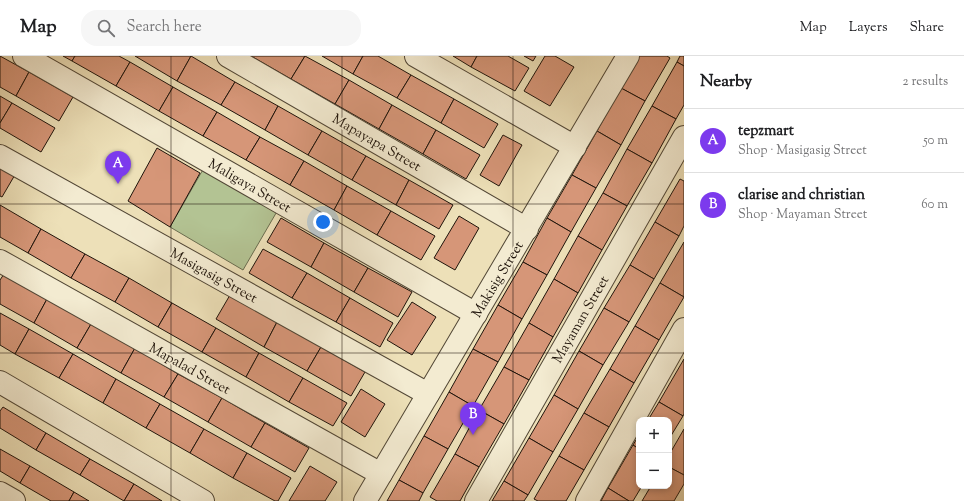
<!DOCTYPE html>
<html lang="en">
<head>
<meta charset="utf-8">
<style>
	body { margin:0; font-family:"Sorts Mill Goudy",serif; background:#f6f6f6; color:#202124 }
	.controls { position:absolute; right:12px; bottom:12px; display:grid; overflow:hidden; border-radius:8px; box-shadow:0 2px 6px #0003 }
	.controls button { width:36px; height:36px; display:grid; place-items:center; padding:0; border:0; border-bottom:1px solid #e0e0e0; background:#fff; color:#202124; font:20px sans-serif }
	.you { position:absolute; left:323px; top:166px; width:14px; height:14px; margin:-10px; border:3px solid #fff; border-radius:50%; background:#1a73e8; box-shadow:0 0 0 6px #1a73e833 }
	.badge { display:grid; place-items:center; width:26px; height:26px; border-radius:50%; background:#7c3aed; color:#fff; font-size:13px; font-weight:700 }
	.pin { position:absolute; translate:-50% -33px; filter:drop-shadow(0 1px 2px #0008) }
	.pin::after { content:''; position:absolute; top:21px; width:14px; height:12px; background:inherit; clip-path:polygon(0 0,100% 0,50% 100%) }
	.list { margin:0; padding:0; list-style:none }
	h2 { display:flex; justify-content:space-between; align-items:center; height:52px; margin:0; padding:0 16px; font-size:17px }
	h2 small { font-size:13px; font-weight:400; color:#757577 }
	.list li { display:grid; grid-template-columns:26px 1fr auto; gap:12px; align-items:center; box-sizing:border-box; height:64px; padding:0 16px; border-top:1px solid #e0e0e0 }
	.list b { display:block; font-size:15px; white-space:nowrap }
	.list p { margin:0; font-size:13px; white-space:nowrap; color:#757577 }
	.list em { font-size:13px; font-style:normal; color:#757577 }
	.icon { flex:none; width:22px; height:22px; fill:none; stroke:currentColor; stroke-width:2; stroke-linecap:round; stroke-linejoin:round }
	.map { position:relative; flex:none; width:684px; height:445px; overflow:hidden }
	header { display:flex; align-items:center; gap:24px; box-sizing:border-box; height:56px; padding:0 20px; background:#fff; border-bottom:1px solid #e0e0e0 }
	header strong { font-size:19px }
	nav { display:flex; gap:22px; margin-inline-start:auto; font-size:14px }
	.search { width:280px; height:36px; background:#f6f6f6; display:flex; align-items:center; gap:10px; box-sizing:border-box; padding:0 14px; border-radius:16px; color:#757577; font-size:15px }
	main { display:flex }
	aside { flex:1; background:#fff }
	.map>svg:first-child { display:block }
	.green { fill:#b3c393; stroke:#696c4f }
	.building { fill:#d69678; stroke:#1f140b }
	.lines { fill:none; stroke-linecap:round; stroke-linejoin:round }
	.minor-casing { stroke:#524736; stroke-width:24 }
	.minor { stroke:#f3ebd1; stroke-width:22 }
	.grid { fill:none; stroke:#1f140b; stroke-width:1; stroke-opacity:0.55 }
	.labels { text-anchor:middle; stroke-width:3.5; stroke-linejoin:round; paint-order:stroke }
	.street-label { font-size:14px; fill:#1f140b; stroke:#f3ebd1 }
</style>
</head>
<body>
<header>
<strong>Map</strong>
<div class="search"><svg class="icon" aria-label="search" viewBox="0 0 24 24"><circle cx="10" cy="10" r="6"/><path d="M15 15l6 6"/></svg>Search here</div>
<nav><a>Map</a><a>Layers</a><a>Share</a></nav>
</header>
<main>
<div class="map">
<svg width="684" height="445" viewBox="0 0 684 445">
	<rect width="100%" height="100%" fill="#ede0b8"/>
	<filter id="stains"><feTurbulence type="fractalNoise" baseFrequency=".005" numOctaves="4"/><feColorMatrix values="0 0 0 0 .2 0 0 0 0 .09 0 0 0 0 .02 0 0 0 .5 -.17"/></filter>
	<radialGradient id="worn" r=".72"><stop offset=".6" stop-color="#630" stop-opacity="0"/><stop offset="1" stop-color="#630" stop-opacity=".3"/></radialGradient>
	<path class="green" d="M205,110L279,152L243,214L170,171Z"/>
	<g class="building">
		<path d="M0,0L29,16L16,40L0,31Z"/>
		<path d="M63,0H75L72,5Z"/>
		<path d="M75,0H119L130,6L116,30L72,5Z"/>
		<path d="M135,0H191L177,25Z"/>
		<path d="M191,0L235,26L221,49L177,25Z"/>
		<path d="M251,0H305L291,23Z"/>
		<path d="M305,0L349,24L335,48L291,23Z"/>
		<path d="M322,0H363L353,18Z"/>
		<path d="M363,0H378L411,19L397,42L353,18Z"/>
		<path d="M453,0H477L471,11Z"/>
		<path d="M477,0H508L529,12L515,35L471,11Z"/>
		<path d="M524,0H536L533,5Z"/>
		<path d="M545,0H555L574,11L550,50L524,35Z"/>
		<path d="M639,0H667L670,2L645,45L621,32Z"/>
		<path d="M680,0H684V10L677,6Z"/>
		<path d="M130,6L173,31L159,55L116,30Z"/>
		<path d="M677,6L684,10V49L676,63L652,50Z"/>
		<path d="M29,16L73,41L59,65L16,40Z"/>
		<path d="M411,19L454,43L441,67L397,42Z"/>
		<path d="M349,24L392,49L379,73L335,48Z"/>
		<path d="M235,26L278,50L265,74L221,49Z"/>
		<path d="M173,31L217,56L203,80L159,55Z"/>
		<path d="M621,32L645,45L621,89L597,75Z"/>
		<path d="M0,40L12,47L0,67Z"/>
		<path d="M454,43L498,68L484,92L441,67Z"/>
		<path d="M12,47L55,72L41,96L0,72V67Z"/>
		<path d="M392,49L436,74L423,98L379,73Z"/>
		<path d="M278,50L322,75L308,99L265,74Z"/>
		<path d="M652,50L676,63L652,107L627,93Z"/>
		<path d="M217,56L260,81L246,104L203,80Z"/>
		<path d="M436,74L480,99L466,123L423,98Z"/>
		<path d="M322,75L366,100L352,124L308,99Z"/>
		<path d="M597,75L621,89L596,132L572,119Z"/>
		<path d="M503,79L522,89L499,130L480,119Z"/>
		<path d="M260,81L304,105L290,129L246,104Z"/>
		<path d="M157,92L200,117L170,171L128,145Z"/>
		<path d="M627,93L652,107L627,150L603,137Z"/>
		<path d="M366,100L409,124L396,149L352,124Z"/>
		<path d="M304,105L347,130L334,154L290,129Z"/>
		<path d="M0,109L16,117L2,141L0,140Z"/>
		<path d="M572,119L596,132L571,176L547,162Z"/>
		<path d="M680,123L684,125V170L679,180L655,166Z"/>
		<path d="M409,124L453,149L439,173L396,149Z"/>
		<path d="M347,130L391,155L377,179L334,154Z"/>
		<path d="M603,137L627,150L602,194L578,180Z"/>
		<path d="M0,149L41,173L28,197L0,181Z"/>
		<path d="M391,155L435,180L421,204L377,179Z"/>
		<path d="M459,160L479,172L455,214L434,202Z"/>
		<path d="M281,162L324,187L311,211L267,186Z"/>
		<path d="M547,162L571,176L547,219L523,206Z"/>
		<path d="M655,166L679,180L654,223L630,209Z"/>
		<path d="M41,173L85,198L71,222L28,197Z"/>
		<path d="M578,180L602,194L578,237L554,223Z"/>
		<path d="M684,186V241L660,227Z"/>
		<path d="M324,187L368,212L354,236L311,211Z"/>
		<path d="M263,193L307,217L292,242L249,217Z"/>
		<path d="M85,198L129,222L115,246L71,222Z"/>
		<path d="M523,206L547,219L522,263L498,249Z"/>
		<path d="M630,209L654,223L629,266L604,252Z"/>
		<path d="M368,212L412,236L398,261L354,236Z"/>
		<path d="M307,217L350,242L336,266L292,242Z"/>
		<path d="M4,218L47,243L34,267L0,248V224Z"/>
		<path d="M129,222L172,247L158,271L115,246Z"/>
		<path d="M554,223L578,237L553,281L529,267Z"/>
		<path d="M660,227L684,241L659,284L635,270Z"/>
		<path d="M230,239L277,266L264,291L216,263Z"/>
		<path d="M350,242L393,267L380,291L336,266Z"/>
		<path d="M47,243L91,268L77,292L34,267Z"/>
		<path d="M412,246L436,261L412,299L387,284Z"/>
		<path d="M172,247L216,272L202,296L158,271Z"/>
		<path d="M498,249L522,263L498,306L473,293Z"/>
		<path d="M604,252L629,266L603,309L579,295Z"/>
		<path d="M0,257L29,273L15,298L0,289Z"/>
		<path d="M277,266L321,291L307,315L264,291Z"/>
		<path d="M529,267L553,281L529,324L504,311Z"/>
		<path d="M91,268L135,292L121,317L77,292Z"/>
		<path d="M635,270L659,284L634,327L610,313Z"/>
		<path d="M216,272L259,297L246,321L202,296Z"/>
		<path d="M29,273L73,298L59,322L15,298Z"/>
		<path d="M321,291L365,316L351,340L307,315Z"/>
		<path d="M135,292L178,318L164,341L121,317Z"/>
		<path d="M473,293L498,306L473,350L449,336Z"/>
		<path d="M579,295L603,309L578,353L554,339Z"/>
		<path d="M259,297L303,322L289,346L246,321Z"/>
		<path d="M73,298L116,323L103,347L59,322Z"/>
		<path d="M684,303V358L683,360L659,346Z"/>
		<path d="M504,311L529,324L504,368L479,354Z"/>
		<path d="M610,313L634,327L609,371L584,357Z"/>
		<path d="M178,318L222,342L208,366L164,341Z"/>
		<path d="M303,322L347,347L333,370L289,346Z"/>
		<path d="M116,323L160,348L146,372L103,347Z"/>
		<path d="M361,333L385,348L365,381L341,366Z"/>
		<path d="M449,336L473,350L448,393L424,380Z"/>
		<path d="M554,339L578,353L553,396L529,382Z"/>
		<path d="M222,342L265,367L251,391L208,366Z"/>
		<path d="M659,346L683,360L669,383V364H648Z"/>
		<path d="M160,348L204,373L190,397L146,372Z"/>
		<path d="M3,351L46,377L36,394L0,372V355Z"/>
		<path d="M479,354L504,368L479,411L455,398Z"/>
		<path d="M584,357L609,371L584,414L559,400Z"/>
		<path d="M265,367L309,392L295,416L251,391Z"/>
		<path d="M204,373L247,397L233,422L190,397Z"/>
		<path d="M684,373V419L669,411V399Z"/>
		<path d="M46,377L90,403L80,419L36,394Z"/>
		<path d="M639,379V393L633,389Z"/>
		<path d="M424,380L448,393L423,437L399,424Z"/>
		<path d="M529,382L553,396L528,439L504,425Z"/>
		<path d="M633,389L639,393V430H642L633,445H629L608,432Z"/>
		<path d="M0,393L30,410L20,427L0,415Z"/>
		<path d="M247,397L291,422L278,445H275L233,422Z"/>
		<path d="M455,398L479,411L460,445H437L430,441Z"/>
		<path d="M559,400L584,414L566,445H538L534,443Z"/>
		<path d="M90,403L134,428L124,445L80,419Z"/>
		<path d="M30,410L74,436L69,445H51L20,427Z"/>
		<path d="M310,410L337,426L325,445H289Z"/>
		<path d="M669,411L684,419V428L674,445H642L651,430H669Z"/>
		<path d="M399,424L423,437L419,445H387Z"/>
		<path d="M504,425L528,439L524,445H492Z"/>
		<path d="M134,428L162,445H124Z"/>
		<path d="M608,432L629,445H601Z"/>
		<path d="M74,436L89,445H69Z"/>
	</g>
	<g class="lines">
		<g class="minor-casing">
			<g id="minor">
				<path d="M24,0L476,258"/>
				<path d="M228,0L527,173"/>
				<path d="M416,0L575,91"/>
				<path d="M0,100L428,338"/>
				<path d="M0,205L381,418"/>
				<path d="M0,326L203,445"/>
				<path d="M0,437L14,445"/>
				<path d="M365,445L628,0"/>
				<path d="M476,445L684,81"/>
				<path d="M587,445L684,273"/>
			</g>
		</g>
		<use href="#minor" class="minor"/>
	</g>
	<path class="grid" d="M171,0V445M342,0V445M513,0V445M0,148H684M0,297H684"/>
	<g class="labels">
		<g class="street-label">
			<text transform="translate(377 86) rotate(30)" y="5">Mapayapa Street</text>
			<text transform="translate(250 129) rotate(30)" y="5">Maligaya Street</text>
			<text transform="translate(214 219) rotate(29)" y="5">Masigasig Street</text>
			<text transform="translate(497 223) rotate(-59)" y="5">Makisig Street</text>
			<text transform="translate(580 263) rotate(-60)" y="5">Mayaman Street</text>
			<text transform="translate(190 312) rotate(29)" y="5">Mapalad Street</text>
		</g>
	</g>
	<rect width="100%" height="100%" filter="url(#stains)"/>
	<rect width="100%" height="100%" fill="url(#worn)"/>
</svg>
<div class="controls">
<button>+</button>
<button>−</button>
</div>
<div class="you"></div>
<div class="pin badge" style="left:118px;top:128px">A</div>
<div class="pin badge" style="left:473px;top:379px">B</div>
</div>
<aside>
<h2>Nearby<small>2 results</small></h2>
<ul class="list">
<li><span class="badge">A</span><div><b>tepzmart</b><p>Shop · Masigasig Street</p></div><em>50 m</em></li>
<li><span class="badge">B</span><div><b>clarise and christian</b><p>Shop · Mayaman Street</p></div><em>60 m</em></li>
</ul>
</aside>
</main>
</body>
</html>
